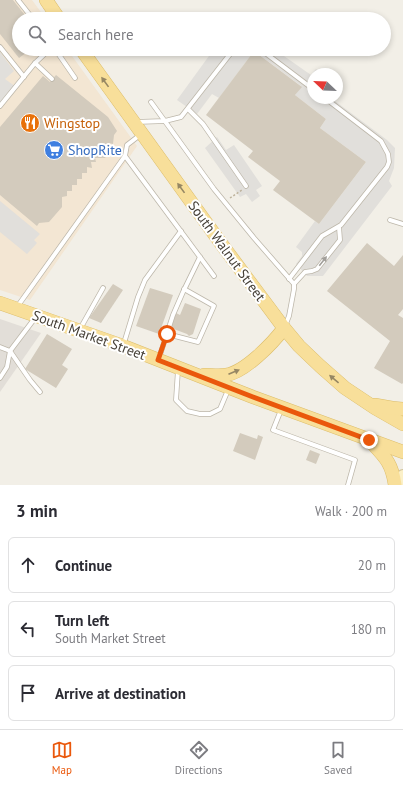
<!DOCTYPE html>
<html lang="en">
<head>
<meta charset="utf-8">
<style>
	body { margin:0; font-family:"PT Sans",sans-serif; background:#f7f7f7; color:#2b2b33 }
	.compass { position:absolute; left:307px; top:68px; width:36px; height:36px; border-radius:50%; background:#fff; box-shadow:0 2px 6px #0003; rotate:293deg }
	.stop { position:absolute; width:12px; height:12px; margin:-9px; border:3px solid #ea580c; border-radius:50%; background:#fff }
	.stop.end { background:#ea580c; border-color:#fff; box-shadow:0 1px 4px #0008 }
	.list { margin:0; padding:0; list-style:none }
	h2 { display:flex; justify-content:space-between; align-items:center; height:52px; margin:0; padding:0 16px; font-size:17px }
	h2 small { font-size:13px; font-weight:400; color:#7c7c81 }
	.list li { display:grid; grid-template-columns:26px 1fr auto; gap:12px; align-items:center; box-sizing:border-box; height:56px; margin:0 8px 8px; padding:0 8px; border:1px solid #e1e1e2; border-radius:6px }
	.list b { display:block; font-size:15px; white-space:nowrap }
	.list p { margin:0; font-size:13px; white-space:nowrap; color:#7c7c81 }
	.list em { font-size:13px; font-style:normal; color:#7c7c81 }
	.icon { flex:none; width:22px; height:22px; fill:none; stroke:currentColor; stroke-width:2; stroke-linecap:round; stroke-linejoin:round }
	.map { position:relative; flex:none; width:403px; height:485px; overflow:hidden }
	.search { position:absolute; background:#fff; box-shadow:0 2px 6px #0003; left:12px; right:12px; top:12px; height:44px; display:flex; align-items:center; gap:10px; box-sizing:border-box; padding:0 14px; border-radius:22px; color:#7c7c81; font-size:15px }
	.sheet { height:244px; background:#fff }
	nav { display:flex; justify-content:space-around; align-items:center; box-sizing:border-box; height:56px; border-top:1px solid #e1e1e2; background:#fff; font-size:11px; color:#7c7c81 }
	nav a { display:grid; justify-items:center; gap:2px }
	nav .on { color:#ea580c }
	.map>svg:first-child { display:block }
	.commercial { fill:#f3e6d3 }
	.industrial { fill:#e2ded8 }
	.parking { fill:#e1dfdb }
	.building { fill:#d3cbbd }
	.lines { fill:none; stroke-linecap:round; stroke-linejoin:round }
	.lane-casing { stroke:#bdb7aa; stroke-width:5.5 }
	.secondary-casing { stroke:#d0c398; stroke-width:14 }
	.primary-casing { stroke:#dcbd6a; stroke-width:14 }
	.path { stroke:#beb39c; stroke-width:1.5; stroke-dasharray:2 2; stroke-linecap:butt }
	.lane { stroke:#fff; stroke-width:4 }
	.secondary { stroke:#fbf0c8; stroke-width:12 }
	.primary { stroke:#f8df9a; stroke-width:13 }
	.oneway { fill:#968763 }
	.oneway2 { fill:#a29f9a }
	.route { stroke:#ea580c; stroke-width:5 }
	.labels { text-anchor:middle; stroke-width:4; stroke-linejoin:round; paint-order:stroke }
	.food-label { font-size:14px; fill:#c56008; stroke:#fff; text-anchor:start }
	.shop-label { font-size:14px; fill:#366cbe; stroke:#fff; text-anchor:start }
	.street-label { font-size:14px; fill:#453f36; stroke:#fff }
</style>
</head>
<body>
<div class="map">
<svg width="403" height="485" viewBox="0 0 403 485">
	<rect width="100%" height="100%" fill="#f2efe7"/>
	<path class="commercial" d="M0,0H32L46,19H19V49H67L137,146L30,300L0,290Z"/>
	<path class="industrial" d="M0,319L41,333L0,392Z"/>
	<g class="parking">
		<path d="M214,49H274L311,75L316,69L322,74H313V98H337L335,101L387,140L395,148L394,168L389,181L392,186L323,276H307L296,264L302,256V252L296,247L315,221L319,224L366,162L320,128L326,119L295,95L301,86L254,51L219,98L212,94L197,114L177,100Z"/>
		<path d="M0,52L14,71L5,79L16,87L0,106Z"/>
		<path d="M217,137L226,150L234,145L262,186L256,190L260,196L252,202L246,194L240,197L205,148Z"/>
		<path d="M0,201L40,234L34,240L37,243L27,254L0,232Z"/>
	</g>
	<g class="building">
		<path d="M0,0H13L28,19H19V49H31L19,58L0,34Z"/>
		<path d="M254,51L302,87L295,95L326,119L320,128L366,162L319,224L273,190L280,181L248,157L253,151L206,115Z"/>
		<path d="M56,75L108,117L117,131L114,135L113,144L108,143L107,155L105,158H95L96,162H91L92,168L87,167V173H82V179H77V185H72V191H67V196L62,197V207L49,222L39,223L37,226L0,195V127L43,76L50,82Z"/>
		<path d="M367,243L394,266L403,255V309L398,315L403,318V383L402,384L374,368L390,341L327,291Z"/>
		<path d="M113,284L123,290L101,323L89,318Z"/>
		<path d="M150,288L173,295L159,334L136,326Z"/>
		<path d="M185,303L201,309L193,334L189,336L187,334L171,328L176,313L180,315Z"/>
		<path d="M47,334L72,349L62,365L68,369L56,388L25,369Z"/>
		<path d="M240,433L257,439L258,435L263,437L255,460L233,451Z"/>
		<path d="M310,450L320,454L316,464L306,460Z"/>
	</g>
	<g class="lines">
		<g class="lane-casing">
			<g id="lane">
				<path d="M18,0L33,19"/>
				<path d="M0,47L24,77"/>
				<path d="M55,49L75,78"/>
				<path d="M260,49L313,89"/>
				<path d="M35,63L52,79"/>
				<path d="M151,102L214,189L254,238L294,284V289L289,316L285,326"/>
				<path d="M0,106L35,63L50,49"/>
				<path d="M188,109L203,124L246,186"/>
				<path d="M136,122L165,121L181,117L234,49"/>
				<path d="M125,156L214,276"/>
				<path d="M390,220L403,224"/>
				<path d="M289,279L322,236L341,225L387,167L389,162L388,154L381,141L325,98"/>
				<path d="M294,284L305,272L312,271L317,269L340,240L339,227"/>
				<path d="M17,307L125,156L127,145L140,135"/>
				<path d="M80,329L103,288"/>
				<path d="M167,334L198,342L214,306L184,289"/>
				<path d="M124,343L138,297L145,280L181,231"/>
				<path d="M0,347L10,351L35,318"/>
				<path d="M10,351L30,380L40,392"/>
				<path d="M159,358L173,315L183,292L200,257"/>
				<path d="M178,370L176,400L187,411L200,414H210L220,409L228,390"/>
				<path d="M0,378L7,367L10,351"/>
				<path d="M281,410L273,430L355,460L348,485"/>
			</g>
		</g>
		<g class="secondary-casing">
			<path id="secondary" d="M399,485L403,476"/>
		</g>
		<g class="primary-casing">
			<g id="primary">
				<path d="M46,0L59,19"/>
				<path d="M81,49L220,242L284,328L299,346L320,366L345,388L375,408L403,424"/>
				<path d="M0,303L123,346L253,397L403,452"/>
				<path d="M204,375C211,375 219,376 226,375C245,372 273,343 284,328"/>
				<path d="M375,405L392,408L403,409"/>
				<path d="M372,443C386,458 392,464 395,485"/>
			</g>
		</g>
		<path class="path" d="M230,198L242,190"/>
		<use href="#lane" class="lane"/>
		<use href="#secondary" class="secondary"/>
		<use href="#primary" class="primary"/>
	</g>
	<defs><path id="oneway-solid" d="M-6-.8H1V-3.2L6.5 0L1 3.2V.8H-6Z"/></defs>
	<g class="oneway">
		<use href="#oneway-solid" transform="translate(105 82) rotate(-126)"/>
		<use href="#oneway-solid" transform="translate(181 188) rotate(-126)"/>
		<use href="#oneway-solid" transform="translate(234 372) rotate(-23)"/>
		<use href="#oneway-solid" transform="translate(334 379) rotate(-140)"/>
	</g>
	<use class="oneway2" href="#oneway-solid" transform="translate(323 261) rotate(-52)"/>
	<g class="lines">
		<path class="route" d="M167,334L158,360L253,397L369,440"/>
	</g>
	<defs>
		<g id="restaurant-disc" transform="scale(1)"><circle r="9.5" fill="#e8710a" stroke="#fff"/><path d="M-5-6h1v4h1v-4h1v4h1v-4h1v5L-1.5 .5V6h-2V.5L-5-1ZM5-6V6H3V1.5H1.5Q1.5-4 5-6Z" fill="#fff"/></g>
		<g id="supermarket-disc" transform="scale(1)"><circle r="9.5" fill="#3f7fe0" stroke="#fff"/><path d="M-6-5.5h2.5l.6 2H6L4.5 2H-2.5L-4.4-4H-6ZM-1.5 3.2a1.3 1.3 0 1 0 .1 0ZM3 3.2a1.3 1.3 0 1 0 .1 0Z" fill="#fff"/></g>
	</defs>
	<g fill-rule="evenodd">
		<use href="#restaurant-disc" x="30" y="123"/>
		<use href="#supermarket-disc" x="54" y="150"/>
	</g>
	<g class="labels">
		<g class="food-label">
			<text x="44" y="128">Wingstop</text>
		</g>
		<g class="shop-label">
			<text x="68" y="155">ShopRite</text>
		</g>
		<g class="street-label">
			<text transform="translate(227 251) rotate(54)" y="5">South Walnut Street</text>
			<text transform="translate(89 335) rotate(20)" y="5">South Market Street</text>
		</g>
	</g>
</svg>
<svg class="compass" viewBox="-18 -18 36 36"><path d="M0-13l5 13h-10z" fill="#e53935"/><path d="M0 13l5-13h-10z" fill="#7c7c81"/></svg>
<div class="stop" style="left:167px;top:334px"></div>
<div class="stop end" style="left:369px;top:440px"></div>
<div class="search"><svg class="icon" aria-label="search" viewBox="0 0 24 24"><circle cx="10" cy="10" r="6"/><path d="M15 15l6 6"/></svg>Search here</div>
</div>
<section class="sheet">
<h2>3 min<small>Walk · 200 m</small></h2>
<ul class="list">
<li><svg class="icon" aria-label="ahead" viewBox="0 0 24 24"><path d="M12 20V5M6 11l6-6 6 6"/></svg><div><b>Continue</b></div><em>20 m</em></li>
<li><svg class="icon" aria-label="left" viewBox="0 0 24 24"><path d="M17 20v-9H6M10 6l-5 5 5 5"/></svg><div><b>Turn left</b><p>South Market Street</p></div><em>180 m</em></li>
<li><svg class="icon" aria-label="arrive" viewBox="0 0 24 24"><path d="M6 21V4h12l-3 4 3 4H6"/></svg><div><b>Arrive at destination</b></div></li>
</ul>
</section>
<nav>
<a class="on"><svg class="icon" aria-label="map" viewBox="0 0 24 24"><path d="M3 6l6-2 6 2 6-2v14l-6 2-6-2-6 2zM9 4v14M15 6v14"/></svg>Map</a>
<a><svg class="icon" aria-label="directions" viewBox="0 0 24 24"><path d="M12 3l9 9-9 9-9-9zM9 14v-3h6M13 9l2 2-2 2"/></svg>Directions</a>
<a><svg class="icon" aria-label="saved" viewBox="0 0 24 24"><path d="M7 4h10v16l-5-4-5 4z"/></svg>Saved</a>
</nav>
</body>
</html>
